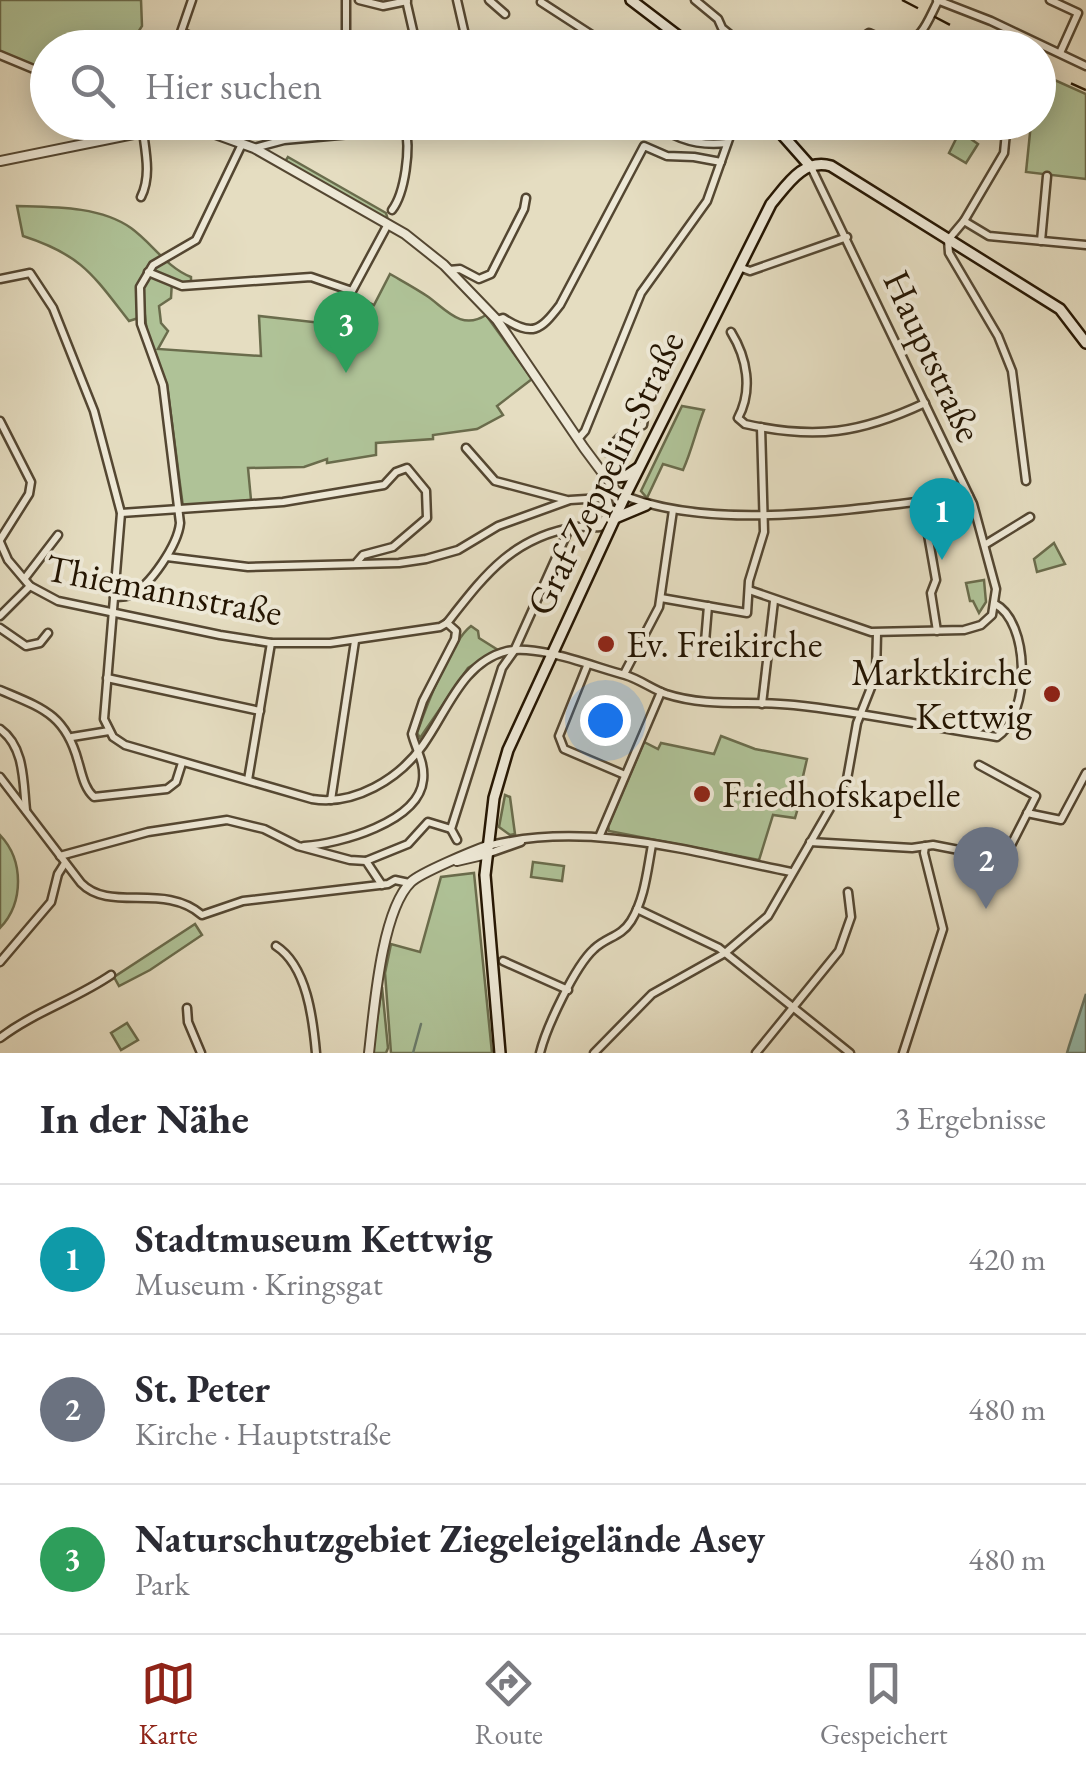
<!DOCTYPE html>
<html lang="de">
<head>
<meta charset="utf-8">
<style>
	body { margin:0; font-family:"EB Garamond",serif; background:#f7f7f7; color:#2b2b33 }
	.you { position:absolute; left:605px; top:720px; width:35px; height:35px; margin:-25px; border:8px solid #fff; border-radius:50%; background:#1a73e8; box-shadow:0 0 0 15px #1a73e833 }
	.badge { display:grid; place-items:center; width:65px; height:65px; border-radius:50%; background:#8f2418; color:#fff; font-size:32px; font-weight:700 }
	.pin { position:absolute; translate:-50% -82px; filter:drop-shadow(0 2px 5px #0008) }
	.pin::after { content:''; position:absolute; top:52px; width:35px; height:30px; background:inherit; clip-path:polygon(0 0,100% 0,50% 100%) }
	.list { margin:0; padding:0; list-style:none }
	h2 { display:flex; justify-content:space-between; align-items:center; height:130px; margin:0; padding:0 40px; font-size:42px }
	h2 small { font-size:32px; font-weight:400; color:#7c7c81 }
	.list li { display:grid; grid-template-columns:65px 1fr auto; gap:30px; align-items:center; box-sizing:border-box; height:150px; padding:0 40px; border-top:2px solid #e1e1e2 }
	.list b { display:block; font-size:38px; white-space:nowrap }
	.list p { margin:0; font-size:32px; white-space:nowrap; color:#7c7c81 }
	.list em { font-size:32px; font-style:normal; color:#7c7c81 }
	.icon { flex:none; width:55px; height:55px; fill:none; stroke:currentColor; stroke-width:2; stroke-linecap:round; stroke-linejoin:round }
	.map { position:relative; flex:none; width:1086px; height:1053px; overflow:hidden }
	.search { position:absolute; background:#fff; box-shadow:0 5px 25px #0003; left:30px; right:30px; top:30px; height:110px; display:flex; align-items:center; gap:25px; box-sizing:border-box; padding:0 35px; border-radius:55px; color:#7c7c81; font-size:38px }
	.sheet { height:580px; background:#fff }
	nav { display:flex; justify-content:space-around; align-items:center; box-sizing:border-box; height:140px; border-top:2px solid #e1e1e2; background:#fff; font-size:28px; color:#7c7c81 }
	nav a { display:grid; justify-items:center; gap:5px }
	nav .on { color:#8f2418 }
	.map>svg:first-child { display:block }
	.green { fill:#afc297; stroke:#6a6c4c; stroke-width:2.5 }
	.water { fill:#97bdad; stroke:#697a69; stroke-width:2.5 }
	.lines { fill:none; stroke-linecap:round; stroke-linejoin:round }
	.stream { stroke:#697a69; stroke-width:2.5 }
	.minor-casing { stroke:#544732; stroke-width:11 }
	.tertiary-casing { stroke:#544732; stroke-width:12 }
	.secondary-casing { stroke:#241502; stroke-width:14 }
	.minor { stroke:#eee9d7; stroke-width:6 }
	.tertiary { stroke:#eee9d7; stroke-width:8 }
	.secondary { stroke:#eee9d7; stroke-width:9 }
	.rail { stroke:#241502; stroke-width:2.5; stroke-dasharray:18 18; stroke-linecap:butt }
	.poi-dot { fill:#8f2418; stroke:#eee9d7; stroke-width:4 }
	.labels { text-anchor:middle; stroke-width:8; stroke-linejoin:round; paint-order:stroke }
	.street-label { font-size:38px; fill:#241502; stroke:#eee9d7 }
	.poi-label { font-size:38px; fill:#241502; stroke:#eee9d7; text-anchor:start }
</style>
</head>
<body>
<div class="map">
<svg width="1086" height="1053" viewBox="0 0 1086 1053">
	<rect width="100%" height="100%" fill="#e5ddc1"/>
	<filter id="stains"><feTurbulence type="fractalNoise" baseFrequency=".002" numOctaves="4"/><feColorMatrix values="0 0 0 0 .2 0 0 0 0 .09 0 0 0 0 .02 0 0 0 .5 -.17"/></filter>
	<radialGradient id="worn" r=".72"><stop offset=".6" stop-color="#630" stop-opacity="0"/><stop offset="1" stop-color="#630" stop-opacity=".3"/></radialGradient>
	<g class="green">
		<path d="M0,0H141L142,26L129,47L48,48L47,73L0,53Z"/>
		<path d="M1039,73L1086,94V179L1026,172L1031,123L1038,122Z"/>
		<path d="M958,135L968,137L978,144L966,163L949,153Z"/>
		<path d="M288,157L386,213L388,220L284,163Z"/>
		<path d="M17,206C53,207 100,206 131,228C152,243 166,267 191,277V283L172,281L171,298L159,306L161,323L168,331L158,349L261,356L259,316L339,325L354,295L374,305L390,274C402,281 415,288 427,296C446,309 461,331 486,315L532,379L497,406L503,415L477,429L433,435V439L376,443V455L327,463V459L304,467L248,468L251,500L183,507L167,385L147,333L145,316L129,321C93,275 82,255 23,236Z"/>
		<path d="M682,406L704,410C696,430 692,450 683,470L663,464L647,498L641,491Z"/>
		<path d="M1054,543L1065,564L1037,572L1034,559Z"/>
		<path d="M984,580L986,602L979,613L973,601H970L966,583Z"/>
		<path d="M471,626L478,631L479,638L498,650L468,668L420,738L417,733C426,707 451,641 471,626Z"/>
		<path d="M721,736L755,749L807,759L801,785L804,787L795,818L773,815L759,860L609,831L608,826L644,742L658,749L661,743L714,754Z"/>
		<path d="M505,795L510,797L515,834L510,835L499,827Z"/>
		<path d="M0,835C24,860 24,903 0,928Z"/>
		<path d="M533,862L564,866L562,881L531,877Z"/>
		<path d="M474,873L492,1053H391L385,973L391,944L420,952L441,877Z"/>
		<path d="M195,924L202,935L150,970L119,986L114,977Z"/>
		<path d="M382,987L388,1048L386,1053H372Z"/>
		<path d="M127,1023L138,1040L121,1050L111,1033Z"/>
	</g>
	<path class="water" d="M1086,994V1053H1067L1069,1046Z"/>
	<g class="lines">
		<path class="stream" d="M413,1053L421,1024"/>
		<g class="minor-casing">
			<g id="minor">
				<path d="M359,0L383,6L407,1"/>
				<path d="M406,0L417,48"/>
				<path d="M457,0L468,48"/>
				<path d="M489,0L505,14"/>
				<path d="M695,0L718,19L722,28L733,37L747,39L757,48"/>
				<path d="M937,0L991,21L1086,66"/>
				<path d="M1050,0L1078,13L1060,53"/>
				<path d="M541,2L612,48"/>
				<path d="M191,36L245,48"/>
				<path d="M529,38L540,48"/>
				<path d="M900,45C923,40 928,20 938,1"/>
				<path d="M188,48L191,36L181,32L192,0"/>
				<path d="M346,48V0"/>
				<path d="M847,48L869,33L902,48"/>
				<path d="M0,55L48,75"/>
				<path d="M655,122C676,141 700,146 727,143"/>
				<path d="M921,132L931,122"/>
				<path d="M959,132V122"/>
				<path d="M285,139L313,122"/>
				<path d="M254,148L284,140L395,130L410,122"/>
				<path d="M141,197C151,177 146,154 143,132"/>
				<path d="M392,210C405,193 411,148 405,127"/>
				<path d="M964,221L1004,153L1007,122"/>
				<path d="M1041,241L1047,176"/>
				<path d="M739,267L750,271L847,237"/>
				<path d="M449,270L460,269L479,279L491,274L524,209L526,198"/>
				<path d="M148,272L182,286L311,277L352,291L388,224"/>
				<path d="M0,279L30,273L53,308L94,411L121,513L104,719L113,737L125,745L312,799C354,806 399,779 423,745C447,712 462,662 507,651C538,644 594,667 625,675C639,679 652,689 666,694C709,708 750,700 794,705C862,712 929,727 997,737C1032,713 1029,621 995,604"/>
				<path d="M497,320L503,318C533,337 540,331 560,305L644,146L667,156L694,157L721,162"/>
				<path d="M731,332C747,358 753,390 738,418L745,424C816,440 861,433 925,403"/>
				<path d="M0,421L31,482L29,494L0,540"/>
				<path d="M578,439L585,431L641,293L707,201L735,122"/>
				<path d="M466,448L495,481L567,500"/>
				<path d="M606,452L619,438L643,425L645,412"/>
				<path d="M1026,481L1012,371L998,336L949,253L948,240L964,221L989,236L1086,245"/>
				<path d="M625,496C723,534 866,506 969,496"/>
				<path d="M922,501L936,580L931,593L937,631"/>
				<path d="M121,513L283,502L384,485L396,472L407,468L426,491L427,518L393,547L363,555L357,562"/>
				<path d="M0,542L8,560L30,586L58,601L220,635L271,643H330L440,627L447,623"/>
				<path d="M986,544L1030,517"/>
				<path d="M167,557L248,567L399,563L426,559L458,550L498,526L570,500L602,498L616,491"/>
				<path d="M25,578L58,535"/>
				<path d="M749,590L871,632L964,630L981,625L992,615L996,589L973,504L811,167"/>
				<path d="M114,597C118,597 127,597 130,595C150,587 178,544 180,523L163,385L141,324L140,287L153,265L196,240L242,144"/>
				<path d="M661,598L747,613L749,581L764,532L761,427"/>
				<path d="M0,616L30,586"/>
				<path d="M447,623C484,576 512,537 576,527C585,526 592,528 600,527L610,509L607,497"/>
				<path d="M0,628L26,646L40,643L48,633"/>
				<path d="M705,642L708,606"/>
				<path d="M587,666L559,736L564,749L625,775"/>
				<path d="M624,674L659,607L673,510"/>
				<path d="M107,678L260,711"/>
				<path d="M0,690C42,708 65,714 78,761C82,774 84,788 94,797L167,789L176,782L182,763"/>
				<path d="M762,704L774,601"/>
				<path d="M0,729C25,747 23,782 26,810"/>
				<path d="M72,737L109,731"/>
				<path d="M0,777L81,883C110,913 164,882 202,915L243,901L388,884L395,880L409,883"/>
				<path d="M248,780L271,643"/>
				<path d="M331,800L355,641"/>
				<path d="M1027,813L1061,820L1086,773"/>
				<path d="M600,835L661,692"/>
				<path d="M457,840L451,829L502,668L514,651L569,529"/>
				<path d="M810,842L912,848L933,845L1000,858L1008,851L1036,796L979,765"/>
				<path d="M304,846C339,844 419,822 423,780C425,762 416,750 412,734L423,701L455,639L456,631L447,623"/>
				<path d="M487,846C588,820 691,852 791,872"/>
				<path d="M487,854L521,842"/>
				<path d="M60,856L148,832L227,820L264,829L298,846L350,860L366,861L382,885"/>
				<path d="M366,861L408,844L428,822L451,829"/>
				<path d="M637,909L719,948L850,1053"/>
				<path d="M276,946C307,966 313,1019 316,1053"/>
				<path d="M503,961L568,990"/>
				<path d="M0,962L51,902L58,874L65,863"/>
				<path d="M187,1008L188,1022L201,1053"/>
				<path d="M0,1038C34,1012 76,999 111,975"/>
				<path d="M540,1053C546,1028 575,966 594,949C606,937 621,937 631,921C645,898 647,871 652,845"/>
				<path d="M594,1053L652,994L725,953L768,916L847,779L857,723L876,675L877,633"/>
				<path d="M756,1053L839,951L851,917L848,892"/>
				<path d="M903,1053L943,929L924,853L925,846"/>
			</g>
		</g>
		<g class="tertiary-casing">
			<g id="tertiary">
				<path d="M0,161L178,125L196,127L254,148L405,234L444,265L497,320L584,448L616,491L625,496"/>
				<path d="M457,861L487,854"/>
				<path d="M369,1053C374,1011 381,911 411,882C420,873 473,851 487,846"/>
			</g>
		</g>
		<g class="secondary-casing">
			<g id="secondary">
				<path d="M631,0L694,48"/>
				<path d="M771,122L810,166"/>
				<path d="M607,478L626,476L638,468"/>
				<path d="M615,518L646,505"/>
				<path d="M500,1053L485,875L494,798L508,750L625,496L771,204C787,185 803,158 831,166L1060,309L1086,343"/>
			</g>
		</g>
		<use href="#minor" class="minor"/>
		<use href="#tertiary" class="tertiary"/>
		<use href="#secondary" class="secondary"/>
		<g class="rail">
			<path d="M902,0L995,48"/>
			<path d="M1038,69L1086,90"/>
		</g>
	</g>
	<g class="poi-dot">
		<circle cx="606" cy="644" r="10"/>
		<circle cx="1052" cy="694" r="10"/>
		<circle cx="702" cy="794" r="10"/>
	</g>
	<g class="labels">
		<g class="street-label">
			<text transform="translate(933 356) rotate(65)" y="13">Hauptstraße</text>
			<text transform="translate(605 473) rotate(-64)" y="13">Graf-Zeppelin-Straße</text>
			<text transform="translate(164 590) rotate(11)" y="13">Thiemannstraße</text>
		</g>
		<g class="poi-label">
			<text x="626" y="657">Ev. Freikirche</text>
			<text x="1032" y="685" text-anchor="end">Marktkirche<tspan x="1032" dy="44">Kettwig</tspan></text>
			<text x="722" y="807">Friedhofskapelle</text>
		</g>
	</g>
	<rect width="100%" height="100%" filter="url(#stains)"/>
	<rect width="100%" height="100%" fill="url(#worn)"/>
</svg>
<div class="you"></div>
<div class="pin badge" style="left:942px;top:560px;background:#0f9aa8">1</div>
<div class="pin badge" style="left:986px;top:909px;background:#6b7280">2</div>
<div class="pin badge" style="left:346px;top:373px;background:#2e9e5b">3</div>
<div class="search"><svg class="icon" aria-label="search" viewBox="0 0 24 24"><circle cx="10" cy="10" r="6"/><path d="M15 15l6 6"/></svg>Hier suchen</div>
</div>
<section class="sheet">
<h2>In der Nähe<small>3 Ergebnisse</small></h2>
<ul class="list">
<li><span class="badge" style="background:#0f9aa8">1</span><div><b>Stadtmuseum Kettwig</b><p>Museum · Kringsgat</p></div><em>420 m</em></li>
<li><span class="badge" style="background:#6b7280">2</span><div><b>St. Peter</b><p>Kirche · Hauptstraße</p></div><em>480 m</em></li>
<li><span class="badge" style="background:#2e9e5b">3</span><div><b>Naturschutzgebiet Ziegeleigelände Asey</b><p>Park</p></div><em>480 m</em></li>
</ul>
</section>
<nav>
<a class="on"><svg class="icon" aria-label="map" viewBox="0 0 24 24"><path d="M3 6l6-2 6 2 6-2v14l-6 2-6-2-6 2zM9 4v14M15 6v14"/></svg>Karte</a>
<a><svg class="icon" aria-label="directions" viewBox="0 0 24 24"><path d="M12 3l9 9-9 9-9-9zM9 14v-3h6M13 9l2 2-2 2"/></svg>Route</a>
<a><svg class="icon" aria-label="saved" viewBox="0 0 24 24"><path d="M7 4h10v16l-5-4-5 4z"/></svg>Gespeichert</a>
</nav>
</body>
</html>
